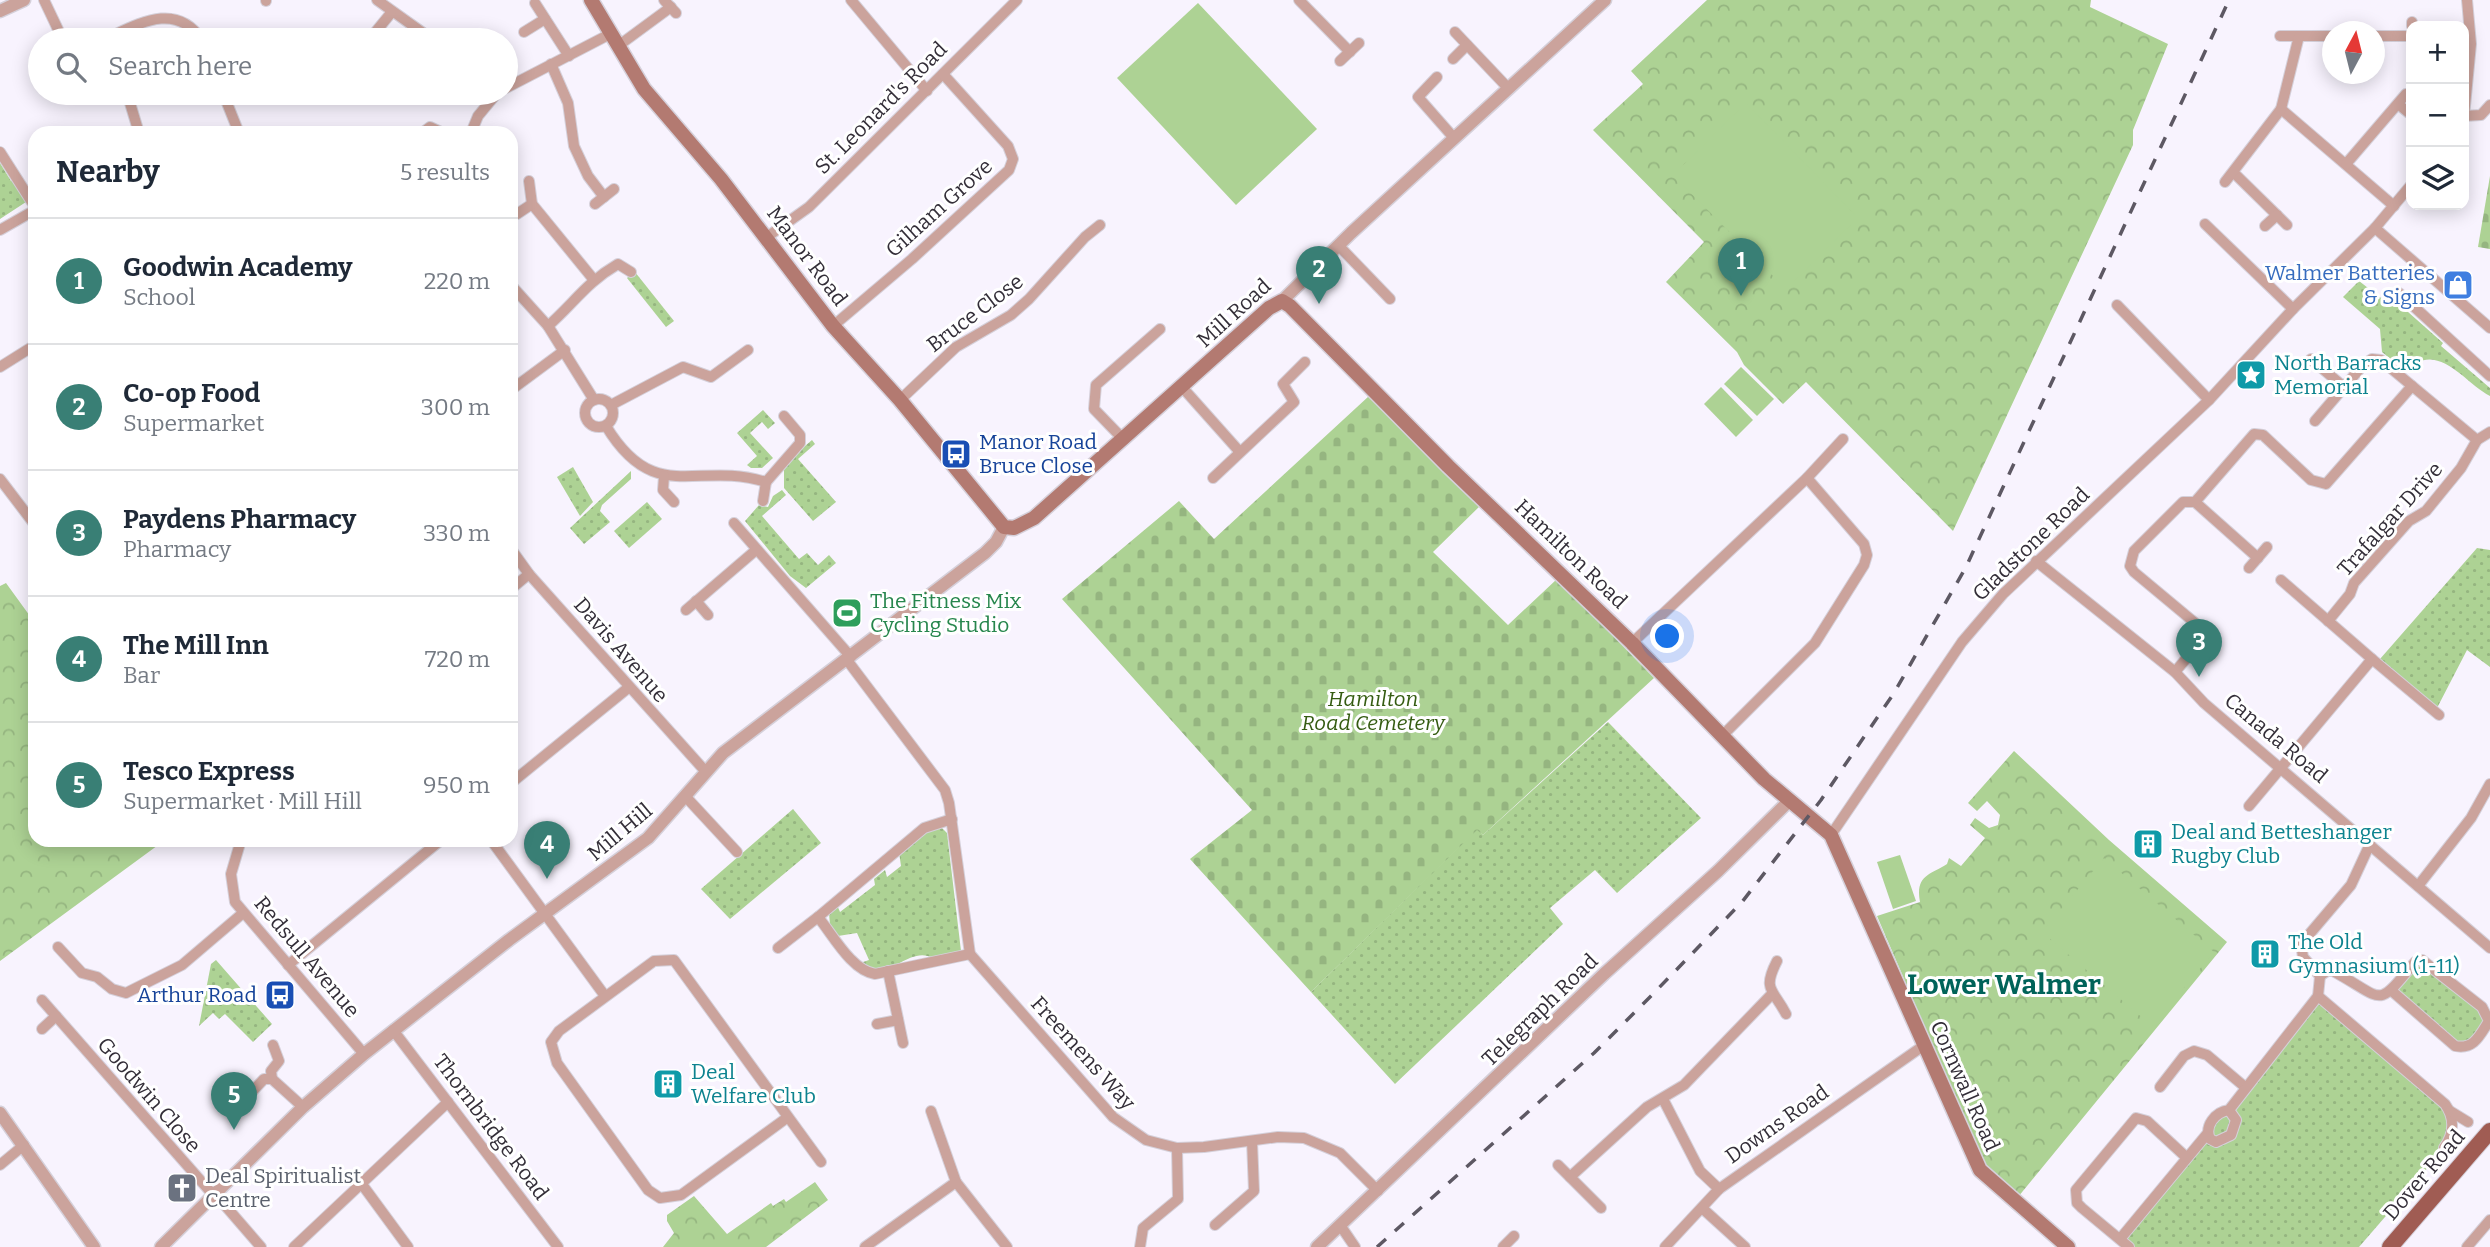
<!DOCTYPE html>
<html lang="en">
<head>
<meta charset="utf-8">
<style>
	body { margin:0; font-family:Bitter,serif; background:#f6f6f7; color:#1f2937 }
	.controls { position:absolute; right:21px; top:21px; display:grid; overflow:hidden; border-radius:14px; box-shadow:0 4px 18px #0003 }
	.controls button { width:63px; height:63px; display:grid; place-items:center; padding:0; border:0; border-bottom:2px solid #e0e1e3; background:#fff; color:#1f2937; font:35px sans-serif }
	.compass { position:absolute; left:2322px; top:21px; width:63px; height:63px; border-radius:50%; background:#fff; box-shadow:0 4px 18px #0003; rotate:7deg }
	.you { position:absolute; left:1668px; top:637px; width:24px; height:24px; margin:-18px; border:5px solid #fff; border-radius:50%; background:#1a73e8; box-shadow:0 0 0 10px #1a73e833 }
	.badge { display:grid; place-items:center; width:46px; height:46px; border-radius:50%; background:#397f75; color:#fff; font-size:23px; font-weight:700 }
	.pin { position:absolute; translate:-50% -58px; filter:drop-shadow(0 2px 4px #0008) }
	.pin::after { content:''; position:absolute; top:37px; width:24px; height:21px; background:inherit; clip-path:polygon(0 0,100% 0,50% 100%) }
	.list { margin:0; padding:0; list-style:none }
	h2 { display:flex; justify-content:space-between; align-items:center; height:91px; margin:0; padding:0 28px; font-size:30px }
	h2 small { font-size:23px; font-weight:400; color:#747a83 }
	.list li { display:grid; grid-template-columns:46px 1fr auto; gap:21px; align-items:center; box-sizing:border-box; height:126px; padding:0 28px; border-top:2px solid #e0e1e3 }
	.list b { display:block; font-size:26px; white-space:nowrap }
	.list p { margin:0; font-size:23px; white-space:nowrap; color:#747a83 }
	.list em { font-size:23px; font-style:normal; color:#747a83 }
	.icon { flex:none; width:38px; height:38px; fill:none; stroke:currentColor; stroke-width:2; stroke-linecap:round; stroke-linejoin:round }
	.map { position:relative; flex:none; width:2490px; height:1247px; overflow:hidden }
	.search { position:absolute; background:#fff; box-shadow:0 4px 18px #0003; left:28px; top:28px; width:490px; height:77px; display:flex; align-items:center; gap:18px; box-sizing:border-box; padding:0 24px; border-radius:38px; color:#747a83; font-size:26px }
	.panel { position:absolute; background:#fff; box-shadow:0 4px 18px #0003; left:28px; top:126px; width:490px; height:721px; border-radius:21px }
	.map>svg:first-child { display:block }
	.grass { fill:url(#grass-dots) }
	.cemetery { fill:url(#cemetery-stones) }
	.park { fill:url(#park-crowns) }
	.pitch { fill:#add294 }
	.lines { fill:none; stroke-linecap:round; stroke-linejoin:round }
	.minor-casing { stroke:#d5d0da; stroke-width:12 }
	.tertiary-casing { stroke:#d5d0da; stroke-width:15 }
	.secondary-casing { stroke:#d5d0da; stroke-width:17 }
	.primary-casing { stroke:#d5d0da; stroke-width:18 }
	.minor { stroke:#cba39c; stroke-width:10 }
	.tertiary { stroke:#cba39c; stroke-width:12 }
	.secondary { stroke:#b37a71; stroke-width:14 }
	.primary { stroke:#a05c53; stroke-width:16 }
	.rail { stroke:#5d5863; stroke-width:3.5; stroke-dasharray:12 12; stroke-linecap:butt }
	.labels { text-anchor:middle; stroke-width:6; stroke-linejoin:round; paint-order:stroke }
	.street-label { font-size:21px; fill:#332e38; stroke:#fff }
	.shop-label { font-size:21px; fill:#366cbe; stroke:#fff; text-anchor:end }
	.culture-label { font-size:21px; fill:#0d838f; stroke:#fff; text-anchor:start }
	.transit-label { font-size:21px; fill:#164399; stroke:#fff; text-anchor:start }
	.leisure-label { font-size:21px; fill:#27864d; stroke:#fff; text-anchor:start }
	.park-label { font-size:21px; font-style:italic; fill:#355c12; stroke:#fff }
	.worship-label { font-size:21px; fill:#5b616d; stroke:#fff; text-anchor:start }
	.district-label { font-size:28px; font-weight:bold; fill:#006359; stroke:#fff }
</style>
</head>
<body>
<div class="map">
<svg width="2490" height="1247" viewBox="0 0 2490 1247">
	<defs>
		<pattern id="grass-dots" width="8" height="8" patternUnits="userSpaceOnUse" patternTransform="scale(1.75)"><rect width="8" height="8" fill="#add294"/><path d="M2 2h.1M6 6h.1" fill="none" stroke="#95b580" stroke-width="1.8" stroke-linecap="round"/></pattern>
		<pattern id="cemetery-stones" width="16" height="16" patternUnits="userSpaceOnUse" patternTransform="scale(1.75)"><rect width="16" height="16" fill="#add294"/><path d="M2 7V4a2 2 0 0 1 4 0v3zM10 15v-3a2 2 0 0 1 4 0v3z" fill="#95b580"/></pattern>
		<pattern id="park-crowns" width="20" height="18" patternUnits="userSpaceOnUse" patternTransform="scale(1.75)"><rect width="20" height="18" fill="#add294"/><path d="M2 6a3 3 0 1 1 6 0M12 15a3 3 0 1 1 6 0" fill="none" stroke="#95b580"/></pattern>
	</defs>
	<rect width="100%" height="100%" fill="#f8f3fe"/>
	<g class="grass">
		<path d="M0,163L11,181L16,182L26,202L0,219Z"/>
		<path d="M635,272L674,321L666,327L627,278Z"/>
		<path d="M2359,281L2385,301L2390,296L2443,343L2441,346L2490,388V396C2464,383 2438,339 2405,371L2382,352L2380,329L2343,297Z"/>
		<path d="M763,410L775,423L768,429L762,422L750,433L773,458L762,468H751L747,465L757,456L737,433Z"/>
		<path d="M812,440L815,444L798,459L836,502L813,521L784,488V464Z"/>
		<path d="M573,467L593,502L580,516L557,477Z"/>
		<path d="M631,471V479L602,505L600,511L610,522L584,544L570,528Z"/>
		<path d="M782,490L786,495L762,516L799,559L807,553L818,565L829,555L836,563L806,588L790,576L745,521L759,505L768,507L773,496Z"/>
		<path d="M647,502L662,519L629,548L614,531Z"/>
		<path d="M2477,548L2490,550V667L2467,650L2437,708L2380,659Z"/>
		<path d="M1608,722L1701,818L1617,893L1595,870L1550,908L1563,924L1395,1084L1311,992L1477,829L1483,835Z"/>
		<path d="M793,809L821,843L730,919L701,889Z"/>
		<path d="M940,826L947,833L961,951L933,958C912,947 895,973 875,970C870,970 864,965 860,963L869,960L857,933L838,936L830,925L829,913L837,905L840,912L875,885L874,879L885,870L887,877L901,866L899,852L927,829Z"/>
		<path d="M216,960L272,1024L253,1042L225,1014L219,1019L213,1013L199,1026L211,964Z"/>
		<path d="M2422,960L2482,1007L2489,1021L2462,1047L2393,992Z"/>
		<path d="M2318,996L2445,1104L2453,1125L2443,1150L2359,1247H2129L2120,1239Z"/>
	</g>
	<g class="cemetery">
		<path d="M2490,176V249L2478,247Z"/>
		<path d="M1369,396L1482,504L1433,552L1508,625L1557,579L1654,678L1483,835L1477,830L1311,992L1190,859L1252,810L1062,599L1179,501L1214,539Z"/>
	</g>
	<g class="park">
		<path d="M1707,0H2091L2090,7L2168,44L2133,130V145L1953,531L1806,382L1783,404L1744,365L1737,352L1666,282L1704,242L1593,130L1643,84L1631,71Z"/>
		<path d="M6,583L35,623V840H165L0,961V586Z"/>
		<path d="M2014,751L2109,840L2227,942L2018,1197L1987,1172L1877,916L1920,902C1915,875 1930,875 1947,864L1949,858L1961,866L1985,838L1970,825L1975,818L1989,828L1998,825L2000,815L1987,801L1977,811L1968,803Z"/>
		<path d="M815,1182L828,1200L766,1247H663L674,1233L667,1221V1215L694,1196L727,1234L771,1203L773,1206L784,1199L786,1202Z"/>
	</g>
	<g class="pitch">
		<path d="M1198,3L1317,129L1236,205L1117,78Z"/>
		<path d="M1746,103L1858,218L1786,289L1673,175Z"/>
		<path d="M1741,367L1774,399L1757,416L1724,384Z"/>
		<path d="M1721,387L1753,420L1736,437L1704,404Z"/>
		<path d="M1900,855L1916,901L1893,909L1877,862Z"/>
		<path d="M2104,858L2214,952L2152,1026L2042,932Z"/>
	</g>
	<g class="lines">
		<g class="minor-casing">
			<g id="minor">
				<path d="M44,0L63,40"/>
				<path d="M377,0L433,40"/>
				<path d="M664,0L676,13"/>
				<path d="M851,0L927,91"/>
				<path d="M1299,0L1350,52"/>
				<path d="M266,1V0"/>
				<path d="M535,3L569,56"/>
				<path d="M2412,26V22"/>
				<path d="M524,32L545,19"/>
				<path d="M1455,32L1508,88"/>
				<path d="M2280,36H2332"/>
				<path d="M2374,36H2411"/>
				<path d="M103,40C137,25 175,0 202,40"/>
				<path d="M369,40L391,13"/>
				<path d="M618,46L671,7"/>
				<path d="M1453,59L1467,45"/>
				<path d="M1340,61L1359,43"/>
				<path d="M551,64L568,103L574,146L588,176L604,197"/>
				<path d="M1437,77L1418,97L1454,138"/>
				<path d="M506,88L612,33"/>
				<path d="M127,93L139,133"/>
				<path d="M223,93L239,133"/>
				<path d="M2398,104L2409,113"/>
				<path d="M2281,109L2394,206"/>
				<path d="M2464,116L2471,44L2467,0"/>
				<path d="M2464,116L2481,115L2490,105"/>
				<path d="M422,133L430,127L443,133"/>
				<path d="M471,133L478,116L497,93"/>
				<path d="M0,152L35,207"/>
				<path d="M2346,164L2406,94"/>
				<path d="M2234,173L2287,225"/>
				<path d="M529,181L532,204L594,280"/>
				<path d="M2225,182L2281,109L2299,36"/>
				<path d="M595,204L614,189"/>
				<path d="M517,214L532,204"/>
				<path d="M2205,224L2293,309"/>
				<path d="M2265,226L2277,215"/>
				<path d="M2375,228L2490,328"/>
				<path d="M0,230L35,210"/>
				<path d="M767,237L809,207L1017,0"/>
				<path d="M1338,245L1390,299"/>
				<path d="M511,285L548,326L594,400"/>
				<path d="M2399,293L2490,376"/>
				<path d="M2117,305L2209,400"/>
				<path d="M548,326C574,303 587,282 618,264L631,272"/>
				<path d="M833,326L912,259L1009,170L1013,159L1008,146L943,74"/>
				<path d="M2311,359L2344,387"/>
				<path d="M0,367L35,345"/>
				<path d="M1182,387L1239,451"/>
				<path d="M511,390L565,350"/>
				<circle cx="599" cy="413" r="14"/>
				<path d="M900,400L956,347L1011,315L1029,299L1085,237L1100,225"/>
				<path d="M611,405L683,367L711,377L748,350"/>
				<path d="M2315,421L2363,365L2372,359L2381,360L2477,440L2490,432"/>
				<path d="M606,426C655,507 697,460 766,482L800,443V435L784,416"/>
				<path d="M1124,440L1094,409L1096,385L1160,329"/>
				<path d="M664,476L663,490L674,502"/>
				<path d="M1213,478L1294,402L1283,384L1305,362"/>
				<path d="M0,479L35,525"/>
				<path d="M763,501L766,482"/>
				<path d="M2195,502L2258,558"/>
				<path d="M734,523L851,657"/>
				<path d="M511,549L529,574L706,772"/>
				<path d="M2036,561L2175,672L2204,703L2490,948"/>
				<path d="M2249,568L2267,547"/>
				<path d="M2281,580L2372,659"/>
				<path d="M511,589L529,574"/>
				<path d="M696,601L708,615"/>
				<path d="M686,610L756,550"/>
				<path d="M2328,621L2350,594L2354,583L2409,521L2426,511L2461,468L2477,440"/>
				<path d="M1632,643L1807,478L1843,439"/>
				<path d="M847,660L945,790L949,803L970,954L1113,1117L1146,1140L1177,1148L1204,1147L1278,1137L1304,1138L1340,1153L1378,1191"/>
				<path d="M2175,672L2199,643L2200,627L2134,572L2130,566L2134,551L2183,502H2195L2254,434L2263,435L2311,480L2326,484L2412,386"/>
				<path d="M1722,736L1815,643L1864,565L1867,555L1864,544L1807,478"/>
				<path d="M511,783L628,688"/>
				<path d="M686,797L737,852"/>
				<path d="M2249,806L2372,659L2439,715"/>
				<path d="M952,819L924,828L818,917C833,935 851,970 875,974L970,954"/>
				<path d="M1831,835L1962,642L2003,594L2209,400L2293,309L2375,228L2411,185"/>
				<path d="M241,840L231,874L235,902L364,1054"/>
				<path d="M491,840L605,996"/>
				<path d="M2418,886L2471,818L2490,784"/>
				<path d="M58,947L82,973L97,977L112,989L126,993L182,965L243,913"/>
				<path d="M778,948L818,917"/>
				<path d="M1777,961C1762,990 1773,989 1786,1014"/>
				<path d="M288,965L441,840"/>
				<path d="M888,971L903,1043"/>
				<path d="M2320,976L2327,971H2333C2386,1000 2375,1010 2415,962L2422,960L2482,1007L2489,1021C2480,1035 2474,1050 2455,1046L2393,992"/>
				<path d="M2318,996L2445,1104C2455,1118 2454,1134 2444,1148"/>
				<path d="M42,1000L215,1197"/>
				<path d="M877,1024L898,1020"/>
				<path d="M42,1029L56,1016"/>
				<path d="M393,1030L558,1247"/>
				<path d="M272,1079L303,1107"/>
				<path d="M2160,1087L2184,1056L2194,1051L2207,1055L2245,1087"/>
				<path d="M246,1098L264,1079H272L271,1071L279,1061L273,1045"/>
				<path d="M1663,1099L1700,1171L1719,1189"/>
				<path d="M2229,1110L2236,1120L2231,1135L2216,1142L2210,1139C2204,1126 2215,1112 2229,1110L2318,996L2320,976L2303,957L2301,944L2351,885L2370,844"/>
				<path d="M931,1111L956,1182L1007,1247"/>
				<path d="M2450,1111L2468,1122"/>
				<path d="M788,1117L681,1195L660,1198L648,1190L557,1063L551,1042L559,1031L654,961L674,960L821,1162"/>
				<path d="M0,1165L24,1145"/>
				<path d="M1558,1165L1601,1208"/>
				<path d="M1570,1177L1647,1107L1684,1085L1771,995"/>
				<path d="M361,1183L408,1247"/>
				<path d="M216,1195L261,1247"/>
				<path d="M1702,1208L1745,1247"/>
				<path d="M1215,1225L1254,1191L1252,1141"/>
				<path d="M1340,1225L1355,1247"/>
				<path d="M2120,1239L2207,1134"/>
				<path d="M294,1247L448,1102"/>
				<path d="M865,1247L956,1182"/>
				<path d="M1140,1247L1143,1228L1178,1199L1177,1148"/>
				<path d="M1503,1247L1514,1236"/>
				<path d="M1665,1247L1719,1189L1923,1046"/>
				<path d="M2129,1247L2082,1208L2077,1203L2076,1190L2136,1118L2147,1121L2186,1157"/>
				<path d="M2467,1247L2490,1220"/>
			</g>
		</g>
		<g class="tertiary-casing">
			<g id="tertiary">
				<path d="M0,11L24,0"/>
				<path d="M1282,301L1351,233L1605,0"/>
				<path d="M0,1113L94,1247"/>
				<path d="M161,1247L303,1107L364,1054L509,940L648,838L723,753L985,553L996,542L1004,527"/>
				<path d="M1317,1247L1604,974L1718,871L1789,801"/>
			</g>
		</g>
		<g class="secondary-casing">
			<path id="secondary" d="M591,0L644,89L721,179L833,326L900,400L1004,527L1014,528L1034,518L1269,308L1282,301L1290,306L1448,466L1632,643L1764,779L1831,835L1980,1170L2068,1247"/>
		</g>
		<g class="primary-casing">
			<path id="primary" d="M2390,1247L2490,1131"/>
		</g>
		<use href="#minor" class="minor"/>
		<use href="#tertiary" class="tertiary"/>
		<use href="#secondary" class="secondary"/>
		<use href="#primary" class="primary"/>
		<path class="rail" d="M1377,1247L1594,1053L1651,996L1742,902L1821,800L1894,693L1966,567L2229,0"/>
	</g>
	<defs>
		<g id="shop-square" transform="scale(1.575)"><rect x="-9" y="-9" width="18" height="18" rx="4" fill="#3f7fe0" stroke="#fff"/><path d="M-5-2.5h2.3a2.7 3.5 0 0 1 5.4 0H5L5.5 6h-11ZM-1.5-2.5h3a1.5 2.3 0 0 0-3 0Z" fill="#fff"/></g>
		<g id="sight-square" transform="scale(1.575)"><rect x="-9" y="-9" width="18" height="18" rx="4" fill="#0f9aa8" stroke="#fff"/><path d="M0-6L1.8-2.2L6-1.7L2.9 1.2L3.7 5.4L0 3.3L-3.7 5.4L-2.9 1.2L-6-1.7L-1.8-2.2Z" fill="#fff"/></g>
		<g id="bus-square" transform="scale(1.575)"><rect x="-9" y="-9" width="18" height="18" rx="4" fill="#1a4fb4" stroke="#fff"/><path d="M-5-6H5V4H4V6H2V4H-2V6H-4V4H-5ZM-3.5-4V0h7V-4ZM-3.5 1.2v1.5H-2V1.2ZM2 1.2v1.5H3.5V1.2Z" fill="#fff"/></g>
		<g id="stadium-square" transform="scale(1.575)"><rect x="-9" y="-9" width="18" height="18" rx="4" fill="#2e9e5b" stroke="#fff"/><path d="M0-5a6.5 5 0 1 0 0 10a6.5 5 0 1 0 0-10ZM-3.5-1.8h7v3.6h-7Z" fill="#fff"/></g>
		<g id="building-square" transform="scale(1.575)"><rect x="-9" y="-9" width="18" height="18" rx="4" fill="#0f9aa8" stroke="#fff"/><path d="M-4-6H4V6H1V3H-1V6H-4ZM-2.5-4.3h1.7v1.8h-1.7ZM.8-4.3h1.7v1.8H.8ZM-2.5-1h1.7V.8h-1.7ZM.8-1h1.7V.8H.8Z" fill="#fff"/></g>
		<g id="church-square" transform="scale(1.575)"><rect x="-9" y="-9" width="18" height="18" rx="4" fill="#6b7280" stroke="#fff"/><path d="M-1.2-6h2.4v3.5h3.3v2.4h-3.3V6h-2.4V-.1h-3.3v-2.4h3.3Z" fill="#fff"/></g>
	</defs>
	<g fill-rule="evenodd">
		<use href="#shop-square" x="2458" y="285"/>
		<use href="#sight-square" x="2251" y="375"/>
		<use href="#bus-square" x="956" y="454"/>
		<use href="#stadium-square" x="847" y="613"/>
		<use href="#building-square" x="2148" y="844"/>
		<use href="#building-square" x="2265" y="954"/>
		<use href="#bus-square" x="280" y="995"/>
		<use href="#building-square" x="668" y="1084"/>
		<use href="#church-square" x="182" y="1188"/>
	</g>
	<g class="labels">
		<g class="street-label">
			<text transform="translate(881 108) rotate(-45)" y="7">St. Leonard's Road</text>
			<text transform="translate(939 208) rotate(-42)" y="7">Gilham Grove</text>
			<text transform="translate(807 256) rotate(53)" y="7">Manor Road</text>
			<text transform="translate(975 313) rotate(-37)" y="7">Bruce Close</text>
			<text transform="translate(1234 313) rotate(-42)" y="7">Mill Road</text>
			<text transform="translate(2390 519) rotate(-48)" y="7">Trafalgar Drive</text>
			<text transform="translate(2031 544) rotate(-44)" y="7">Gladstone Road</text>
			<text transform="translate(1571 554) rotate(44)" y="7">Hamilton Road</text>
			<text transform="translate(621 650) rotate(49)" y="7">Davis Avenue</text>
			<text transform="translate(2276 738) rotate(40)" y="7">Canada Road</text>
			<text transform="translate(620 832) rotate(-40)" y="7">Mill Hill</text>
			<text transform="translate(307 957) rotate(50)" y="7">Redsull Avenue</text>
			<text transform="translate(1540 1010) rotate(-44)" y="7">Telegraph Road</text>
			<text transform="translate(1083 1053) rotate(48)" y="7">Freemens Way</text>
			<text transform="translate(1965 1086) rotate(66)" y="7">Cornwall Road</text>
			<text transform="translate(149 1095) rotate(49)" y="7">Goodwin Close</text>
			<text transform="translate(1777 1124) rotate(-35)" y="7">Downs Road</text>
			<text transform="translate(491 1127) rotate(53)" y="7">Thornbridge Road</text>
			<text transform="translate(2424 1175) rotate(-49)" y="7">Dover Road</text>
		</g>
		<g class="shop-label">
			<text x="2435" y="280">Walmer Batteries<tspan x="2435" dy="24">&amp; Signs</tspan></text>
		</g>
		<g class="culture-label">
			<text x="2274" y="370">North Barracks<tspan x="2274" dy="24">Memorial</tspan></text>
			<text x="2171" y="839">Deal and Betteshanger<tspan x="2171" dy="24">Rugby Club</tspan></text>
			<text x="2288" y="949">The Old<tspan x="2288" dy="24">Gymnasium (1-11)</tspan></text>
			<text x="691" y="1079">Deal<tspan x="691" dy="24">Welfare Club</tspan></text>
		</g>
		<g class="transit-label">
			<text x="979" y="449">Manor Road<tspan x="979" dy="24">Bruce Close</tspan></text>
			<text x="257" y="1002" text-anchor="end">Arthur Road</text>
		</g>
		<g class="leisure-label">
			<text x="870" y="608">The Fitness Mix<tspan x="870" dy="24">Cycling Studio</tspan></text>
		</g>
		<g class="park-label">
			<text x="1373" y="706">Hamilton<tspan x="1373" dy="24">Road Cemetery</tspan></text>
		</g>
		<g class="worship-label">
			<text x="205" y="1183">Deal Spiritualist<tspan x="205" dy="24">Centre</tspan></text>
		</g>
		<g class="district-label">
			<text x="2004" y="994">Lower Walmer</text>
		</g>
	</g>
</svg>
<div class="controls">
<button>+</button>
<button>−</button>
<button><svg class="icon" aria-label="layers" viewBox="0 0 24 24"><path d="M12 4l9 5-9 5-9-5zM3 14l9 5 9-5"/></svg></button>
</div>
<svg class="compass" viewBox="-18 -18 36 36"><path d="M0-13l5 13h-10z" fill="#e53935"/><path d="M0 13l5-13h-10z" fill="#747a83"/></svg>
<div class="you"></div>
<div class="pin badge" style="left:1741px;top:296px">1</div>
<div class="pin badge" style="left:1319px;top:304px">2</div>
<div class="pin badge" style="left:2199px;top:677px">3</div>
<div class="pin badge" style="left:547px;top:879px">4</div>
<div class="pin badge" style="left:234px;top:1130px">5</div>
<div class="search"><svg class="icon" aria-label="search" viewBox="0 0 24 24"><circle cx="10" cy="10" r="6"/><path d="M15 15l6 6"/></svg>Search here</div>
<section class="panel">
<h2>Nearby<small>5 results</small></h2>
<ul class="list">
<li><span class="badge">1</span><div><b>Goodwin Academy</b><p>School</p></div><em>220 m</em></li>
<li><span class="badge">2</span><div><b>Co-op Food</b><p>Supermarket</p></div><em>300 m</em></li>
<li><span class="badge">3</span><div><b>Paydens Pharmacy</b><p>Pharmacy</p></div><em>330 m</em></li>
<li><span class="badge">4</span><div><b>The Mill Inn</b><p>Bar</p></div><em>720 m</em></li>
<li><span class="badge">5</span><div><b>Tesco Express</b><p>Supermarket · Mill Hill</p></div><em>950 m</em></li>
</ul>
</section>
</div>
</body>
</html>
